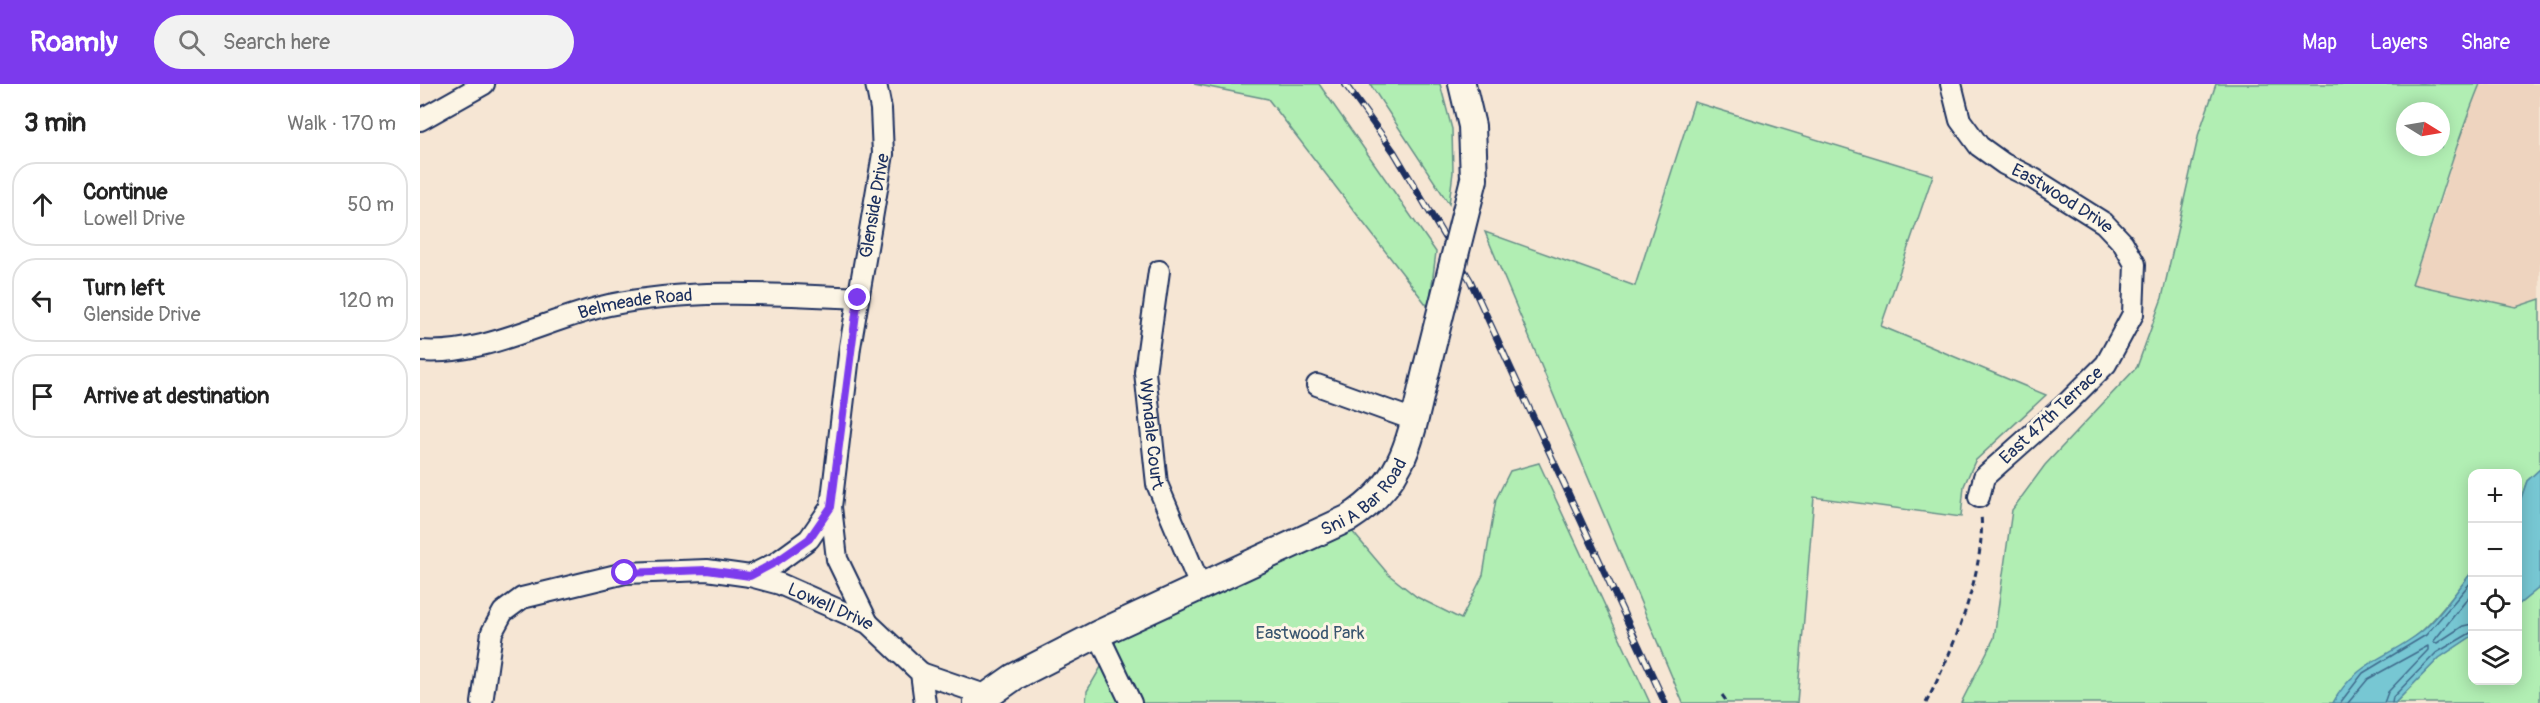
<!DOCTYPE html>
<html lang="en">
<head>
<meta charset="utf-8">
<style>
	body { margin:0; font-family:Pangolin,sans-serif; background:#f2f2f2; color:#222 }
	.controls { position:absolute; right:18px; bottom:18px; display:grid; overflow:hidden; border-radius:12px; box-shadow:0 3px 15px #0003 }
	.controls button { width:54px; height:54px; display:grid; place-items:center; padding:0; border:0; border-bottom:2px solid #e0e0e0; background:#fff; color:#222; font:30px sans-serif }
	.compass { position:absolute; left:1976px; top:18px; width:54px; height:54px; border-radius:50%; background:#fff; box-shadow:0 3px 15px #0003; rotate:101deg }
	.stop { position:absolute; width:18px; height:18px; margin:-14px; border:4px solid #7c3aed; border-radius:50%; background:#fff }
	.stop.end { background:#7c3aed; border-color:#fff; box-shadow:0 2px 6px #0008 }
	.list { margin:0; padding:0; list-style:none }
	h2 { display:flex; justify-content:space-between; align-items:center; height:78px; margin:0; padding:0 24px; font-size:26px }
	h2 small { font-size:20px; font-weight:400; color:#767676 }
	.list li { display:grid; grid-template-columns:39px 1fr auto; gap:18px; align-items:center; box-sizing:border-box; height:84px; margin:0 12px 12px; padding:0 12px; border:2px solid #e0e0e0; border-radius:24px }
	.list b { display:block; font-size:22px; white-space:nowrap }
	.list p { margin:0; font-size:20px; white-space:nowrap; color:#767676 }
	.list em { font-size:20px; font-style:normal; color:#767676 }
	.icon { flex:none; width:33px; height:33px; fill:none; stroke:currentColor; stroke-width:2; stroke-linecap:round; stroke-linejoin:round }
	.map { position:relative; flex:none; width:2120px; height:619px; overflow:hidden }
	header { display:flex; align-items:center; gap:36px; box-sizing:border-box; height:84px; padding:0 30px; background:#7c3aed; color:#fff }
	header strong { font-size:28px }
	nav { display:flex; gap:33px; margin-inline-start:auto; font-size:21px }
	.search { width:420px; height:54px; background:#f2f2f2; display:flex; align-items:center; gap:15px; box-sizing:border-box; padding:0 21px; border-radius:33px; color:#767676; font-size:22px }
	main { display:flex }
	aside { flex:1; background:#fff }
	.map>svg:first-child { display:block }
	.built { fill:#eed4bf }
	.green { fill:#b1eeb3; stroke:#668e88; stroke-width:1.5; fill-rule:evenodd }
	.water { fill:#77c7d3; stroke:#528aa4; stroke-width:1.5 }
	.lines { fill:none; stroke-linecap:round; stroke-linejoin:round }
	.shore { stroke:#406c8d; stroke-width:1.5 }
	.minor-casing { stroke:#1b2f5e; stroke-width:24 }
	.tertiary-casing { stroke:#1b2f5e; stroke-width:30 }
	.path { stroke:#1b2f5e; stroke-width:3; stroke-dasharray:6 4.5; stroke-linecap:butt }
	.minor { stroke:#fcf5e5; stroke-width:20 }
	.tertiary { stroke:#fcf5e5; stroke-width:26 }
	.rail-casing { stroke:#1b2f5e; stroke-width:7 }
	.rail { stroke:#fcf5e5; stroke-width:4.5; stroke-dasharray:14; stroke-linecap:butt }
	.tertiary-bridge-casing { stroke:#1b2f5e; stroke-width:30; stroke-linecap:butt }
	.tertiary-bridge { stroke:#fcf5e5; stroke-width:26 }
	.route { stroke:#7c3aed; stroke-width:8 }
	.labels { text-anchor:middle; stroke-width:6; stroke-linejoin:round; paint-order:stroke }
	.street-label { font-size:18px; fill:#1b2f5e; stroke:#fcf5e5 }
	.park-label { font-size:18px; fill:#39556f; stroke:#fcf5e5 }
</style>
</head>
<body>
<header>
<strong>Roamly</strong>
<div class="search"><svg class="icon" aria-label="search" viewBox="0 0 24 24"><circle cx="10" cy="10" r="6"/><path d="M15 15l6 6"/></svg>Search here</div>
<nav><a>Map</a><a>Layers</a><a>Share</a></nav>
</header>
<main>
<aside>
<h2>3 min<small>Walk · 170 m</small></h2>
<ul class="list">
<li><svg class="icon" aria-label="ahead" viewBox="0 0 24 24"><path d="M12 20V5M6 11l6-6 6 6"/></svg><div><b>Continue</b><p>Lowell Drive</p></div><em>50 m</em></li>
<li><svg class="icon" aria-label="left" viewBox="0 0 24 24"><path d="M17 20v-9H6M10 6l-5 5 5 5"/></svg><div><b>Turn left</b><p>Glenside Drive</p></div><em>120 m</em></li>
<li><svg class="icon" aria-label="arrive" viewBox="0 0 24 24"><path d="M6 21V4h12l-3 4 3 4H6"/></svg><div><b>Arrive at destination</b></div></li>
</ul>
</aside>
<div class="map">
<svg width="2120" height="619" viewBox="0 0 2120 619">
	<rect width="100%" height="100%" fill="#f6e6d4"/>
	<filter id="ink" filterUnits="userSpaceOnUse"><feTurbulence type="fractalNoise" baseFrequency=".0167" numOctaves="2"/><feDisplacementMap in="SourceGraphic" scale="12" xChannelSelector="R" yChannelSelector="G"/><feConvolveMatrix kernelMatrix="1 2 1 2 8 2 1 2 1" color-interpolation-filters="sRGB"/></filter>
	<g filter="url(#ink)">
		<path class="built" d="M2060,0H2120V215L2096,223L1992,200L2020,120L2043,41Z"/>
		<g class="green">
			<path d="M774,0H899L1016,168L1009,224L848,15Z"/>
			<path d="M950,0H1020L1032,45L1033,88L1029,120Z"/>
			<path d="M1796,0H2060C2033,65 2015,133 1992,200L2096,223L2120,215V385L2107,397L2098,423V390H2052V488C2037,507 2022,528 2004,545C1977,571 1931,585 1913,619H1541L1574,554L1592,426L1625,381L1717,283L1742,214L1779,49ZM1985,27H2021V63H1985Z"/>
			<path d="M1274,18L1513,91L1461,242L1626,311L1555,377L1544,402L1541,433L1394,413L1377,619H1263L1065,148L1215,202Z"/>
			<path d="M1119,379L1230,619H666L667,607L699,552L931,446L969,491L997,513L1041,535L1063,491L1076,415L1090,387Z"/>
			<path d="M2120,503V619H1975L2019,574L2052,552V596H2098V521Z"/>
		</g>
		<g class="water">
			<path d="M2120,385V503L2098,521V423L2107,397Z"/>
			<path d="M2052,488V552L2019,574L1975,619H1913C1934,579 1969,573 2001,548C2021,532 2036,507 2052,488Z"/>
		</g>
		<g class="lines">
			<g class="shore">
				<path d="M2052,509L2013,558L2017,559L2043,542L2052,540"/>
				<path d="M1920,619L1943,589L2006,551L2052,497"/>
				<path d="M1928,619L1948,595L2008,562V566L1968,608L1964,619"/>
				<path d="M1972,619L1973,613L2016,569L2052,548"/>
			</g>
			<g class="minor-casing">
				<g id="minor">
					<path id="s1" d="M1531,0L1540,36L1559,62L1584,80L1614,95L1684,139L1703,159L1715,180L1713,230L1686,280L1646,320L1564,393L1559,413"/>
					<path d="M0,36L64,0"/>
					<path id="s2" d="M739,187L725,288L737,400L781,504"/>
					<path id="s3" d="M0,267C65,272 126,235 189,221C271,204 355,210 438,214"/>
					<path d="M897,301L994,336"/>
					<path d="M330,492L356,479L389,455L411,423"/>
					<path id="s4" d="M448,539L417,475L411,423L430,263L463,70L461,25L456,0"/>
					<path d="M678,550L711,619"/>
					<path d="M501,589L565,611"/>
					<path id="s5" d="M62,619L72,548L83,528L102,514L205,489L287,486L330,492L360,500L448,539L501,589L505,619"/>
				</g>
			</g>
			<g class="tertiary-casing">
				<g id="tertiary">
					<path d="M1042,0L1052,42L1054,95"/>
					<path id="s6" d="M557,619L594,593L678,550L929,434C989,396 991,347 1007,283"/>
				</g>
			</g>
			<g class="path">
				<path d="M1302,611L1308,619"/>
				<path d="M1506,619C1532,569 1566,487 1561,430"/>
			</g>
			<use href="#minor" class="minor"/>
			<use href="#tertiary" class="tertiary"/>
			<g class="rail-casing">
				<path id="rail" d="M925,0L974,68L1050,196L1245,619"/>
			</g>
			<use href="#rail" class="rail"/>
			<g class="tertiary-bridge-casing">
				<path id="tertiary-bridge" d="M1007,283L1054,95"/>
			</g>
			<use href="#tertiary-bridge" class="tertiary-bridge"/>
		</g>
	</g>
	<g class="lines" filter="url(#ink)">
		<path class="route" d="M205,489L287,486L330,492L356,478L389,455L411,423L438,214"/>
	</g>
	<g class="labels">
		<g class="street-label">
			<text dy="6" stroke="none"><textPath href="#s1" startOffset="168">Eastwood Drive</textPath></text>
			<text dy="6" stroke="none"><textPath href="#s4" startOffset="428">Glenside Drive</textPath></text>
			<text dy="6" stroke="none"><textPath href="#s3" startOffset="222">Belmeade Road</textPath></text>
			<text transform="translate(1631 331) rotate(-43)" y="6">East 47th Terrace</text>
			<text dy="6" stroke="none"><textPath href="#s2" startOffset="164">Wyndale Court</textPath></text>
			<text dy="6" stroke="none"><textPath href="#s6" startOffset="441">Sni A Bar Road</textPath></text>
			<text dy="6" stroke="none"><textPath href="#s5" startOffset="436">Lowell Drive</textPath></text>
		</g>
		<g class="park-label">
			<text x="890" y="555">Eastwood Park</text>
		</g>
	</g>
</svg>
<div class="controls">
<button>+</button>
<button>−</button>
<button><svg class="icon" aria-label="locate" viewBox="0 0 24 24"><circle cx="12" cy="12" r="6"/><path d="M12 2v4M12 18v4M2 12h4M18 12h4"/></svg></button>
<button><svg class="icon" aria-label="layers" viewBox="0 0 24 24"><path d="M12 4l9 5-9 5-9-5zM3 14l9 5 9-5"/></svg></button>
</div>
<svg class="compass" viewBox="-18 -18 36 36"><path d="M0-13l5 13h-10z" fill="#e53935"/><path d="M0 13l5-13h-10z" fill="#767676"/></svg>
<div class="stop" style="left:205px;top:489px"></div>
<div class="stop end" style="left:438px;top:214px"></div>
</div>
</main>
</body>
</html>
